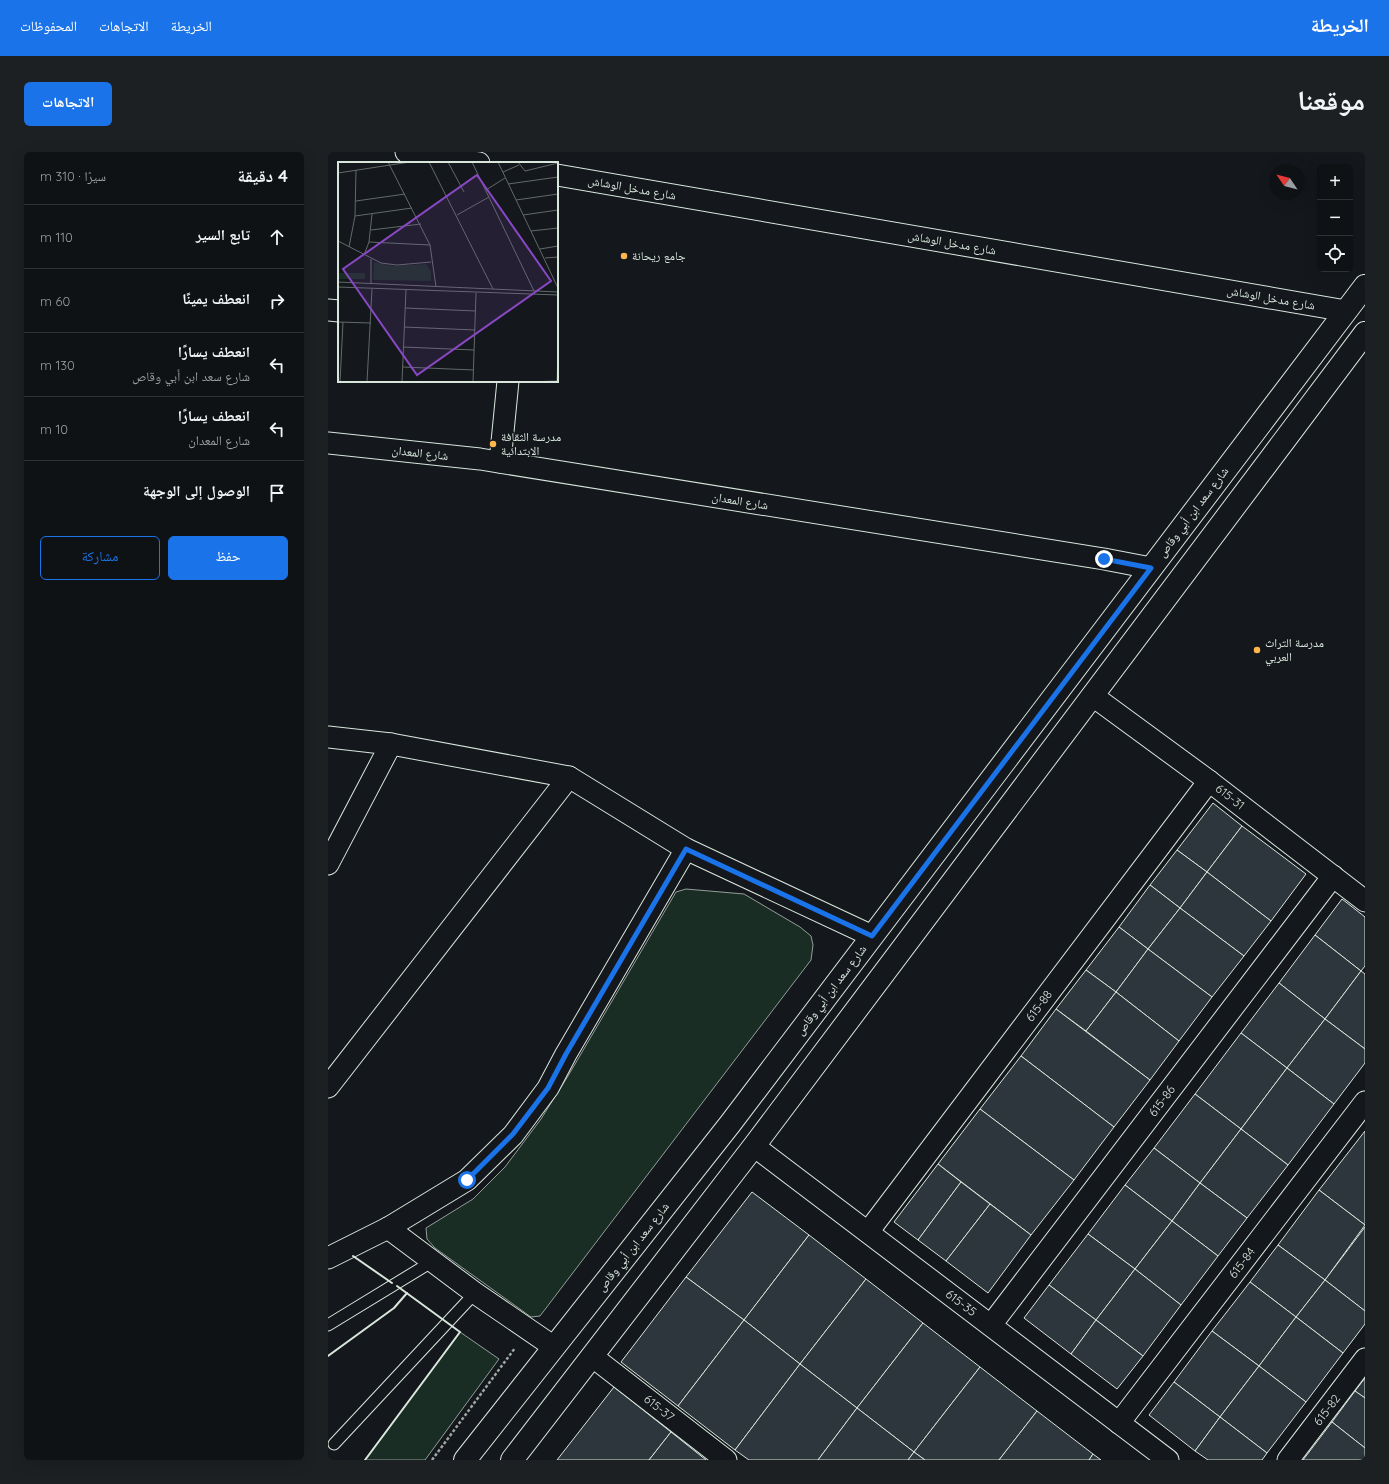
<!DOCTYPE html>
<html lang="ar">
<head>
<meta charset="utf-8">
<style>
	body { margin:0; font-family:Quicksand,"Noto Naskh Arabic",sans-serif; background:#1d2022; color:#f1f3f6; direction:rtl }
	.controls { position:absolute; right:12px; top:12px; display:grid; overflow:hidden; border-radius:6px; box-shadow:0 4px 16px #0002 }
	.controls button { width:36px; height:36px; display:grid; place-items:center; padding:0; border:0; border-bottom:1px solid #2f3234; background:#0f1215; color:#f1f3f6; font:20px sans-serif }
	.compass { position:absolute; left:941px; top:12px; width:36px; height:36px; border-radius:50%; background:#0f1215; box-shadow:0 4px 16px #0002; rotate:305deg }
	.stop { position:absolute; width:12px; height:12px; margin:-9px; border:3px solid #1a73e8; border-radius:50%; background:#fff }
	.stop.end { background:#1a73e8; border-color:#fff; box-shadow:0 1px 4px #0008 }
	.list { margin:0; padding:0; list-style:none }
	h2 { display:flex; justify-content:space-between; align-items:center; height:52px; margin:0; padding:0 16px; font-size:17px }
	h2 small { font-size:13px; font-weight:400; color:#9b9ea0 }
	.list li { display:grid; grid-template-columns:26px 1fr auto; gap:12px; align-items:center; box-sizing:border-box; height:64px; padding:0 16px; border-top:1px solid #2f3234 }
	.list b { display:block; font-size:15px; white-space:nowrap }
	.list p { margin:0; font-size:13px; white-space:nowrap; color:#9b9ea0 }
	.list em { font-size:13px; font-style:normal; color:#9b9ea0 }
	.actions { display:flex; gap:8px; padding:12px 16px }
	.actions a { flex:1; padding:9px 0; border:1px solid #1a73e8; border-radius:6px; text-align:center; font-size:14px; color:#1a73e8 }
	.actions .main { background:#1a73e8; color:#fff }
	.icon { flex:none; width:22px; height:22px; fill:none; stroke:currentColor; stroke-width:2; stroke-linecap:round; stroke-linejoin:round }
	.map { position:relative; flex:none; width:1037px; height:1308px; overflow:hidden; direction:ltr; border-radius:6px }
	header { display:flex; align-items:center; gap:24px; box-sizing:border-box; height:56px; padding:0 20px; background:#1a73e8; color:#fff }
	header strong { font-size:19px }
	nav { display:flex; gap:22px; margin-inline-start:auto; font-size:14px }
	.intro { display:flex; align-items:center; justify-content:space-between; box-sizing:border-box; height:96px; padding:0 24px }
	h1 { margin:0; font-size:28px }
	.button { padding:10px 18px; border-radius:6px; background:#1a73e8; color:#fff; font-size:14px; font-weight:700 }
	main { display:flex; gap:24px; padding:0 24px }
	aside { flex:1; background:#0f1215; border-radius:6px; box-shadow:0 4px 16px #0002 }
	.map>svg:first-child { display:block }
	.green { fill:#1a2d24; stroke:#939e99 }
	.building { fill:#2c363c; stroke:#d8e6dc }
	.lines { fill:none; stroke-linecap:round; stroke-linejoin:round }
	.lane-casing { stroke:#d8e6dc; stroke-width:13 }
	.street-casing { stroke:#d8e6dc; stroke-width:23 }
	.primary-casing { stroke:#d8e6dc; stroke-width:24 }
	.path { stroke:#9da8a2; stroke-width:2.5; stroke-dasharray:3 2; stroke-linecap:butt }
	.lane { stroke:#14181c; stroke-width:11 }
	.street { stroke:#14181c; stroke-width:21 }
	.primary { stroke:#14181c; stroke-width:22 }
	.wall { stroke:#d8e6dc; stroke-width:2 }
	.route { stroke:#1a73e8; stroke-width:5 }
	.poi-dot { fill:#ffb74d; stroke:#14181c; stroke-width:1.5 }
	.labels { text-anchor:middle; stroke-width:3; stroke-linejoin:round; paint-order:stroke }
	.street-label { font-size:12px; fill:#d8e6dc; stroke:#14181c }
	.poi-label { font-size:12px; fill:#d8e6dc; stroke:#14181c; text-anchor:start }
	.inset-road { fill:none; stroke:#626a69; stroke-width:1 }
	.view { fill:#8948c3; fill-opacity:0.15; stroke:#8948c3; stroke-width:2 }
	.inset-edge { fill:none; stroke:#d8e6dc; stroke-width:2 }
</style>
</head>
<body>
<header>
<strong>الخريطة</strong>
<nav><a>الخريطة</a><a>الاتجاهات</a><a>المحفوظات</a></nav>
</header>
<div class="intro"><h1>موقعنا</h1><a class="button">الاتجاهات</a></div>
<main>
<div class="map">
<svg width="1037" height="1308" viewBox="0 0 1037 1308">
	<rect width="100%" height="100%" fill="#14181c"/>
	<g class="green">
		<path d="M358,737L416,742L472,775L483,784L485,793L483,808L212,1164L203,1165L107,1096L99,1087L98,1076L145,1047L177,1015L213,967L240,924L348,740Z"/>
		<path d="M132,1180L171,1207L97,1308H37Z"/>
	</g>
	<g class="building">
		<path d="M885,651L914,674L879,720L849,698Z"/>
		<path d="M914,674L978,722L943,769L879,720Z"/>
		<path d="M849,698L879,720L852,756L822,733Z"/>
		<path d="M879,720L943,769L916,804L852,756Z"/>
		<path d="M822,733L852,756L820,797L791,775Z"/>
		<path d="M1014,747L1037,765V814L1033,819L987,783Z"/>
		<path d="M852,756L916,804L884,845L820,797Z"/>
		<path d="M791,775L820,797L788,840L758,818Z"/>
		<path d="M987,783L1033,819L997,867L951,831Z"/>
		<path d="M820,797L884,845L851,889L788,840Z"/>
		<path d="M758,818L788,840L758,879L728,857Z"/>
		<path d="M1033,819L1037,822V897L997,867Z"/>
		<path d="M951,831L997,867L959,916L913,881Z"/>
		<path d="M788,840L851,889L822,928L758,879Z"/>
		<path d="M728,857L822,928L786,975L693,904Z"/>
		<path d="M997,867L1037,897V911L1006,952L959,916Z"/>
		<path d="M913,881L959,916L913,977L867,942Z"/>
		<path d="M693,904L786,975L746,1028L652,957Z"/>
		<path d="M959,916L1006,952L960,1013L913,977Z"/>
		<path d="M867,942L913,977L872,1031L826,996Z"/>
		<path d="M652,957L746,1028L703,1083L610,1012Z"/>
		<path d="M913,977L960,1013L919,1066L872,1031Z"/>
		<path d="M1037,979V1073L991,1038Z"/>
		<path d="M826,996L872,1031L844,1069L797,1033Z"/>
		<path d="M610,1012L633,1030L590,1088L566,1070Z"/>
		<path d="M633,1030L662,1052L618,1109L590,1088Z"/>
		<path d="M872,1031L919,1066L890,1104L844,1069Z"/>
		<path d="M797,1033L844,1069L807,1117L760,1082Z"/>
		<path d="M991,1038L1037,1073L997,1128L950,1093Z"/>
		<path d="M424,1040L481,1083L416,1168L358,1125Z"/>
		<path d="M662,1052L703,1083L660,1141L618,1109Z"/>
		<path d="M844,1069L890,1104L853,1153L807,1117Z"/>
		<path d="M1037,1075V1159L997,1128Z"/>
		<path d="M760,1082L807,1117L768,1168L721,1133Z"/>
		<path d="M481,1083L538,1127L472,1212L416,1168Z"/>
		<path d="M950,1093L997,1128L968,1165L922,1130Z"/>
		<path d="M807,1117L853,1153L815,1204L768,1168Z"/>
		<path d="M358,1125L416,1168L350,1254L293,1210Z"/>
		<path d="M538,1127L595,1171L529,1256L472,1212Z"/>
		<path d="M997,1128L1037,1159V1172L1015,1201L968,1165Z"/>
		<path d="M922,1130L968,1165L931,1214L884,1179Z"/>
		<path d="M721,1133L768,1168L743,1202L696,1166Z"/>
		<path d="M968,1165L1015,1201L978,1250L931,1214Z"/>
		<path d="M416,1168L472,1212L407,1298L350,1254Z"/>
		<path d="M768,1168L815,1204L789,1237L743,1202Z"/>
		<path d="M595,1171L652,1215L586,1300L529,1256Z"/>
		<path d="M884,1179L931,1214L892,1265L846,1230Z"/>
		<path d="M472,1212L529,1256L490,1308H421L407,1298Z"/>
		<path d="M931,1214L978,1250L939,1301L892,1265Z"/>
		<path d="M652,1215L709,1259L671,1308H597L586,1300Z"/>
		<path d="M1037,1226V1246L1027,1239Z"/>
		<path d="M846,1230L892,1265L867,1299L821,1263Z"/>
		<path d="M286,1235L343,1280L321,1308H229Z"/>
		<path d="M1027,1239L1037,1246V1296L1004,1270Z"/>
		<path d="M529,1256L586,1300L580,1308H490Z"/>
		<path d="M709,1259L765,1302L761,1308H671Z"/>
		<path d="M892,1265L939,1301L934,1308H880L867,1299Z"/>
		<path d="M1004,1270L1037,1296V1308H975Z"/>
		<path d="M343,1280L378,1308H321Z"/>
		<path d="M586,1300L597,1308H580Z"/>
		<path d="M765,1302L773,1308H761Z"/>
	</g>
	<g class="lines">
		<g class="lane-casing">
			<g id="lane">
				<path d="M0,1173L105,1109"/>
				<path d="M6,1292L147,1141"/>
			</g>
		</g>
		<g class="street-casing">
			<g id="street">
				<path d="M78,0L151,11"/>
				<path d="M229,23L1018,159"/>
				<path d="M0,158L11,159"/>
				<path d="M0,291L152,307L776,407L823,416"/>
				<path d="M172,310L180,229"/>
				<path d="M765,544L881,629L1037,749"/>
				<path d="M0,585L63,592L241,625L358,697L544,784"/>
				<path d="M0,712L63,592"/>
				<path d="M0,935L241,625"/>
				<path d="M426,994L840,1308"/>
				<path d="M60,1076L147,1141L226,1195"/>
				<path d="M540,1080L881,629"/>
				<path d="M0,1106L60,1076L139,1028L185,983L220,936L238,902L358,697"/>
				<path d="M663,1173L1005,724"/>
				<path d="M265,1205L398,1308"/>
				<path d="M791,1271L1037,950"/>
				<path d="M960,1308L1037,1207"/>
			</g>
		</g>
		<g class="primary-casing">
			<g id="primary">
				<path d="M137,1308L402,972L1037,134"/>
				<path d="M184,1308L426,994L1037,181"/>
			</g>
		</g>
		<path class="path" d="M104,1308L187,1196"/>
		<use href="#lane" class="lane"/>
		<use href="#street" class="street"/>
		<use href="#primary" class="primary"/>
		<g class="wall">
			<path d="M25,1104L64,1131"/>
			<path d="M0,1204L66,1156L79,1141"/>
			<path d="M37,1308L132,1180L69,1134"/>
		</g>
	</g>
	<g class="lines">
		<path class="route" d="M139,1028L185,982L220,936L238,902L358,697L544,784L823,416L776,407"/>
	</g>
	<g class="poi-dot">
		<circle cx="296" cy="104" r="4"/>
		<circle cx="165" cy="292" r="4"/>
		<circle cx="929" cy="498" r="4"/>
	</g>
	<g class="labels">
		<g class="street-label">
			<text transform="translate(304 36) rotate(10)" y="4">شارع مدخل الوشاش</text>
			<text transform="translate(624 91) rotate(10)" y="4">شارع مدخل الوشاش</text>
			<text transform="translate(943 146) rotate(10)" y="4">شارع مدخل الوشاش</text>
			<text transform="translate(92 301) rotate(6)" y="4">شارع المعدان</text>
			<text transform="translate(412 349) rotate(9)" y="4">شارع المعدان</text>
			<text transform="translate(865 360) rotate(-53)" y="4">شارع سعد ابن أبي وقاص</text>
			<text transform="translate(902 645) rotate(38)" y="4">615-31</text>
			<text transform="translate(503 838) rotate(-53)" y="4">شارع سعد ابن أبي وقاص</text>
			<text transform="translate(711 854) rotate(-53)" y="4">615-88</text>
			<text transform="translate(834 949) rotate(-53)" y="4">615-86</text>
			<text transform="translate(305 1095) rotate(-52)" y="4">شارع سعد ابن أبي وقاص</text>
			<text transform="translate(914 1111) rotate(-53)" y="4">615-84</text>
			<text transform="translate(633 1151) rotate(37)" y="4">615-35</text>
			<text transform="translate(331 1256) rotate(38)" y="4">615-37</text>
			<text transform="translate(999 1258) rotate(-53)" y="4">615-82</text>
		</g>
		<g class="poi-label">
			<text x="304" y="108">جامع ريحانة</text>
			<text x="173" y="289">مدرسة الثقافة<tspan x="173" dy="14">الابتدائية</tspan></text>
			<text x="937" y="495">مدرسة التراث<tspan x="937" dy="14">العربي</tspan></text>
		</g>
	</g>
	<g transform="translate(10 10)">
		<rect width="220" height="220" fill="#14181c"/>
		<path d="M36,100L55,104L88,102L93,109V119L35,118ZM0,111H27V117H0Z" fill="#1a2d24"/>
		<path class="inset-road" d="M50,0L92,83L98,125M91,0L155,127M110,0L126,30M134,0L196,129M160,0L220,126M180,0L187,9L220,1M165,10L181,3M0,11L72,0M170,22L220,15M148,28L167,16M178,38L220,32M18,39L67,32M119,53L151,35M185,53L220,48M17,54L74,46M33,68L83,62M193,69L220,66M0,79L43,101L59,103L93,100M31,80L92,83M11,85L17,54L18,8M202,87L220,84M26,93L31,80L34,52M207,96L220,95M0,120L220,130M33,122V97M0,125L220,133M67,146L138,149M0,160L33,161M66,165L137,168M65,185L136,188M65,205L136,208M2,220L5,160M29,220L34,127M64,220L68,128M135,220L138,131M188,220L219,219M219,220L220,190"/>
		<path class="view" d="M139,13L213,119L79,213L5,107Z"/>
		<rect width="220" height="220" class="inset-edge"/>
	</g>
</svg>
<div class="controls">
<button>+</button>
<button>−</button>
<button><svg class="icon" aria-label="locate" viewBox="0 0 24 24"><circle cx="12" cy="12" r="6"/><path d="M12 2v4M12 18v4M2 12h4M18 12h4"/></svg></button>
</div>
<svg class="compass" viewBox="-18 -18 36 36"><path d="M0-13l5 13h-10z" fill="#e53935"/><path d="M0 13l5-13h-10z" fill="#9b9ea0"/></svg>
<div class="stop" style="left:139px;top:1028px"></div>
<div class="stop end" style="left:776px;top:407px"></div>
</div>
<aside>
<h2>4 دقيقة<small>سيرًا · 310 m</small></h2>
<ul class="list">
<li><svg class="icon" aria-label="ahead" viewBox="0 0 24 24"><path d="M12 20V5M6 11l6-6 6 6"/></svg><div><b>تابع السير</b></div><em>110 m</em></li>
<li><svg class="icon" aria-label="right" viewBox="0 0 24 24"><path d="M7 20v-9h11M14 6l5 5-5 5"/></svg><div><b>انعطف يمينًا</b></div><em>60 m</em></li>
<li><svg class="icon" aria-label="left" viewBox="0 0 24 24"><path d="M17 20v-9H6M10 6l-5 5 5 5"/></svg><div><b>انعطف يسارًا</b><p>شارع سعد ابن أبي وقاص</p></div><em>130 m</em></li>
<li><svg class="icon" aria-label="left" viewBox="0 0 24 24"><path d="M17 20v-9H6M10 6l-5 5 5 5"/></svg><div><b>انعطف يسارًا</b><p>شارع المعدان</p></div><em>10 m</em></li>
<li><svg class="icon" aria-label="arrive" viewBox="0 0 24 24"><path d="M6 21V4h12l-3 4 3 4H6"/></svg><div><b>الوصول إلى الوجهة</b></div></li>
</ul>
<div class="actions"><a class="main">حفظ</a><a>مشاركة</a></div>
</aside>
</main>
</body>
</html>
